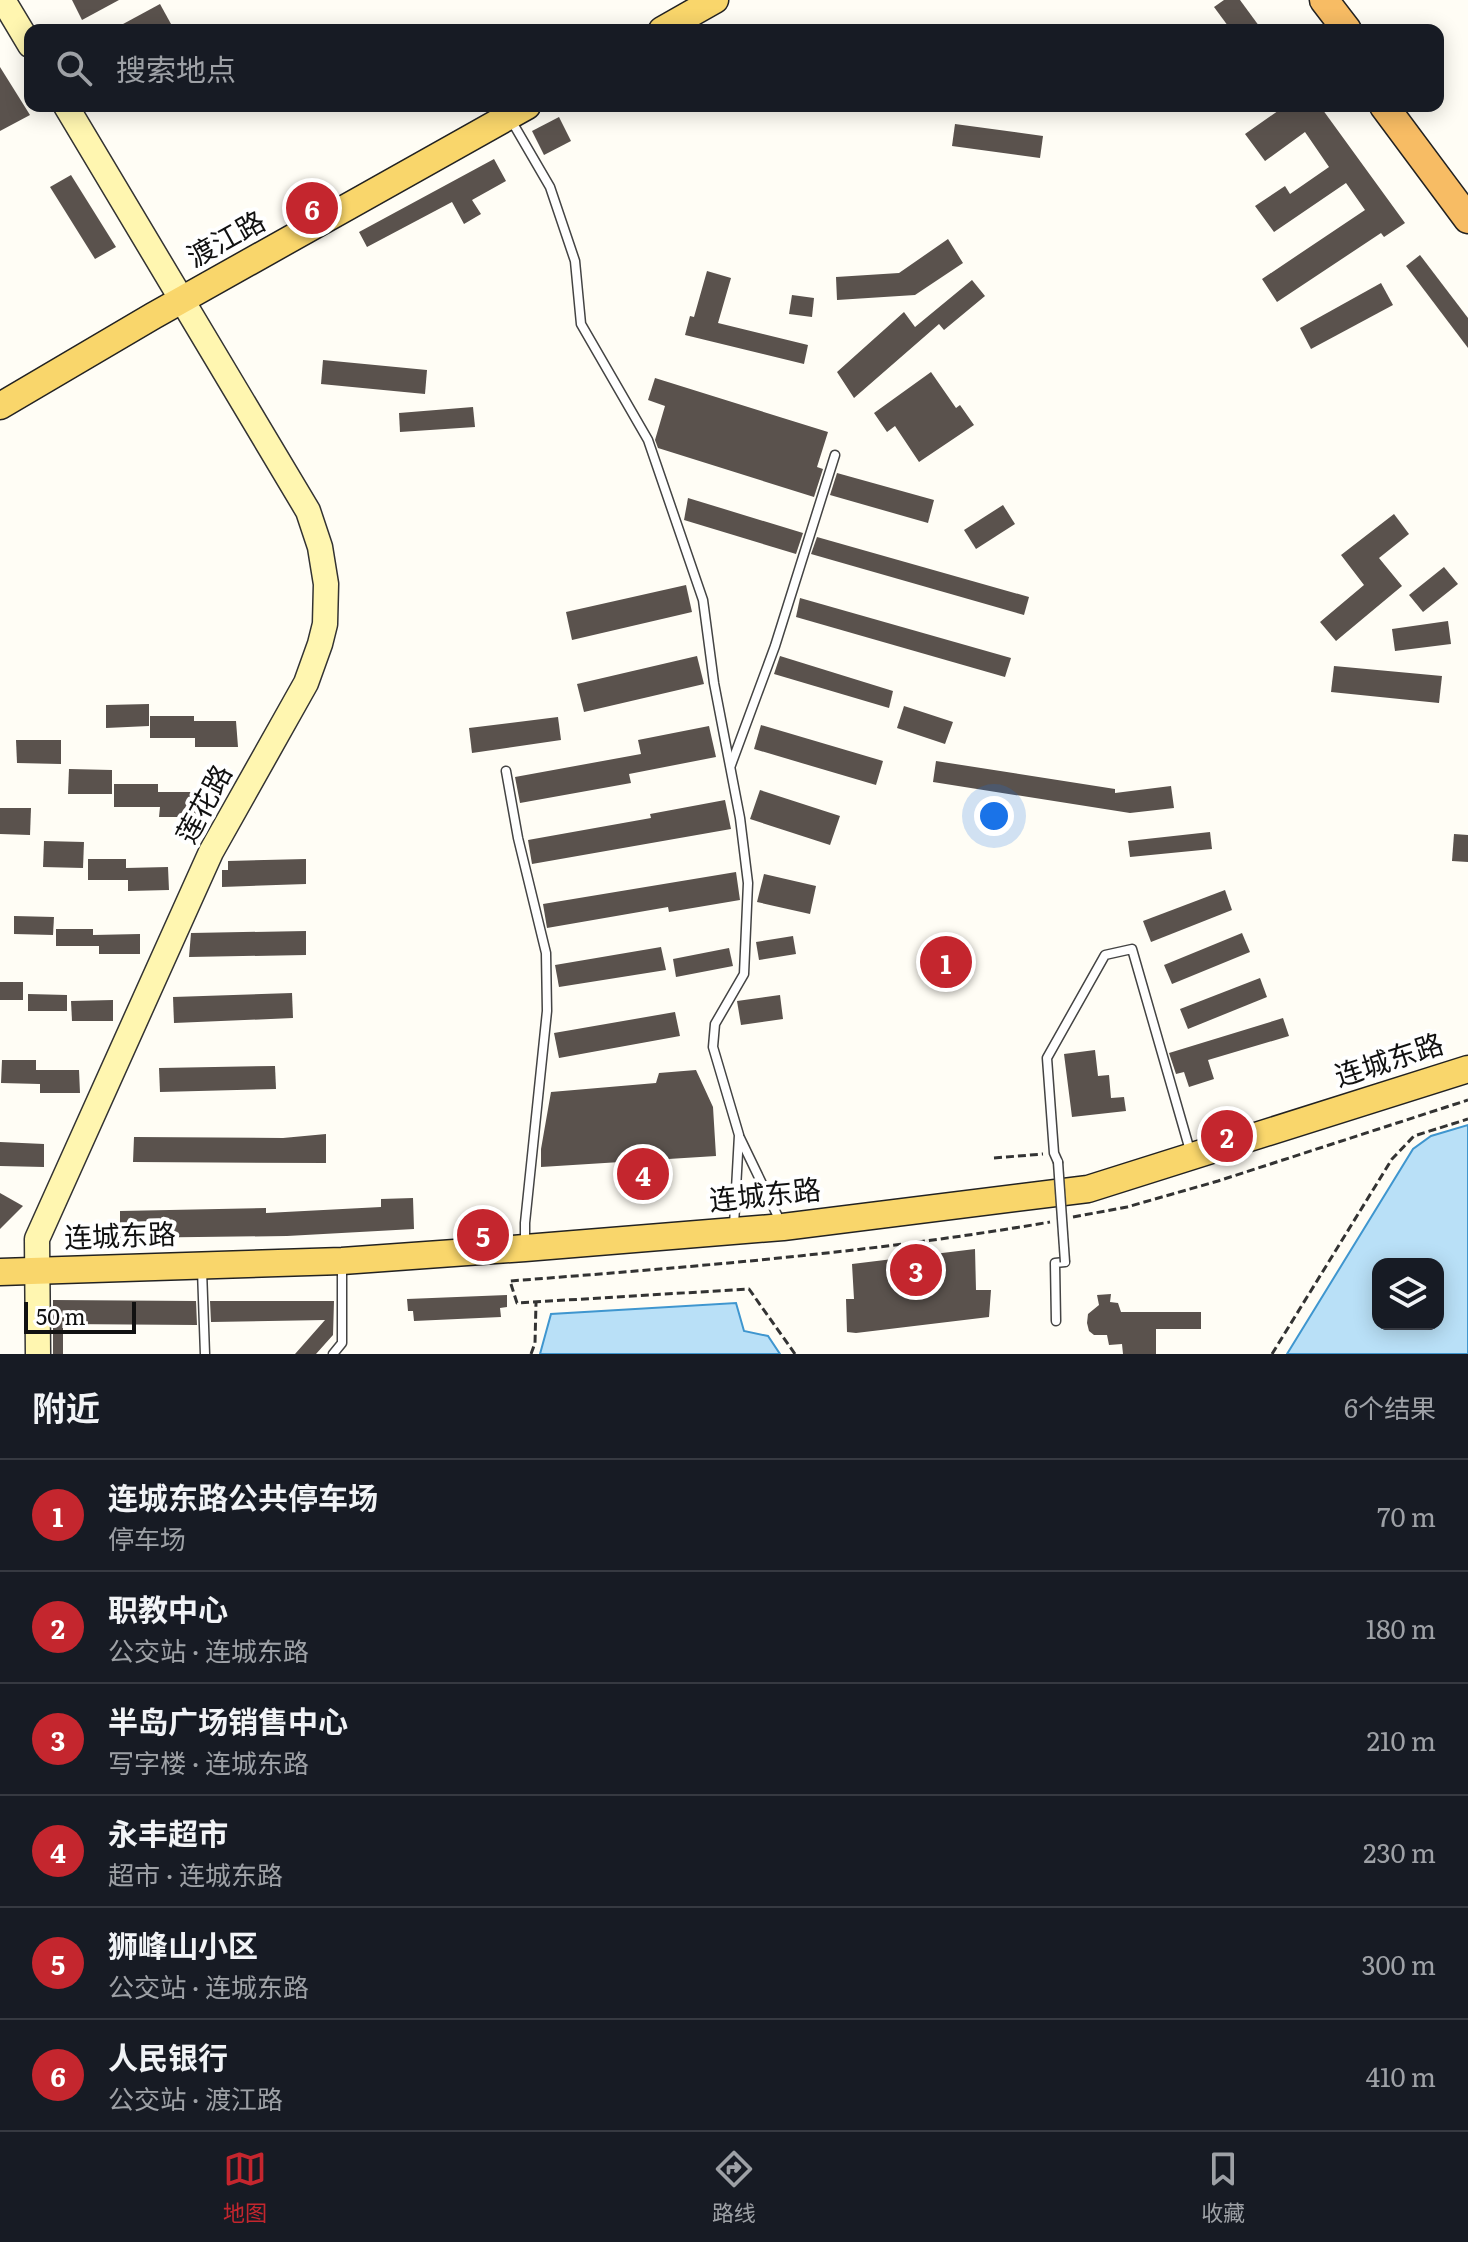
<!DOCTYPE html>
<html lang="zh">
<head>
<meta charset="utf-8">
<style>
	body { margin:0; font-family:Literata,"Noto Sans SC",serif; background:#20242c; color:#f1f3f6 }
	.controls { position:absolute; right:24px; bottom:24px; display:grid; overflow:hidden; border-radius:16px; box-shadow:0 4px 20px #0003 }
	.controls button { width:72px; height:72px; display:grid; place-items:center; padding:0; border:0; border-bottom:2px solid #363941; background:#171b24; color:#f1f3f6; font:40px sans-serif }
	.scale { position:absolute; left:24px; bottom:20px; width:112px; box-sizing:border-box; padding-left:8px; border:4px solid #111; border-top:0; font-size:22px; line-height:28px; white-space:nowrap; color:#111; -webkit-text-stroke:6px #fff; paint-order:stroke }
	.you { position:absolute; left:994px; top:816px; width:28px; height:28px; margin:-20px; border:6px solid #fff; border-radius:50%; background:#1a73e8; box-shadow:0 0 0 12px #1a73e833 }
	.badge { display:grid; place-items:center; width:52px; height:52px; border-radius:50%; background:#c4262e; color:#fff; font-size:26px; font-weight:700 }
	.pin { position:absolute; translate:-50% -50%; border:4px solid #fff; box-shadow:0 2px 8px #0006 }
	.list { margin:0; padding:0; list-style:none }
	h2 { display:flex; justify-content:space-between; align-items:center; height:104px; margin:0; padding:0 32px; font-size:34px }
	h2 small { font-size:26px; font-weight:400; color:#9ea1a6 }
	.list li { display:grid; grid-template-columns:52px 1fr auto; gap:24px; align-items:center; box-sizing:border-box; height:112px; padding:0 32px; border-top:2px solid #363941 }
	.list b { display:block; font-size:30px; white-space:nowrap }
	.list p { margin:0; font-size:26px; white-space:nowrap; color:#9ea1a6 }
	.list em { font-size:26px; font-style:normal; color:#9ea1a6 }
	.icon { flex:none; width:44px; height:44px; fill:none; stroke:currentColor; stroke-width:2; stroke-linecap:round; stroke-linejoin:round }
	.map { position:relative; flex:none; width:1468px; height:1354px; overflow:hidden }
	.search { position:absolute; background:#171b24; box-shadow:0 4px 20px #0003; left:24px; right:24px; top:24px; height:88px; display:flex; align-items:center; gap:20px; box-sizing:border-box; padding:0 28px; border-radius:16px; color:#9ea1a6; font-size:30px }
	.sheet { height:776px; background:#171b24 }
	nav { display:flex; justify-content:space-around; align-items:center; box-sizing:border-box; height:112px; border-top:2px solid #363941; background:#171b24; font-size:22px; color:#9ea1a6 }
	nav a { display:grid; justify-items:center; gap:4px }
	nav .on { color:#c4262e }
	.map>svg:first-child { display:block }
	.water { fill:#b9e0f7; stroke:#3f96cf; stroke-width:2; fill-rule:evenodd }
	.building { fill:#5a524d }
	.lines { fill:none; stroke-linecap:round; stroke-linejoin:round }
	.service-casing { stroke:#444; stroke-width:11 }
	.secondary-casing { stroke:#333; stroke-width:27 }
	.primary-casing { stroke:#222; stroke-width:29 }
	.trunk-casing { stroke:#222; stroke-width:31 }
	.path { stroke:#333; stroke-width:3; stroke-dasharray:8 4; stroke-linecap:butt }
	.service { stroke:#fff; stroke-width:8 }
	.secondary { stroke:#fff6b0; stroke-width:24 }
	.primary { stroke:#f9d66b; stroke-width:26 }
	.trunk { stroke:#f7bc64; stroke-width:28 }
	.service-bridge-casing { stroke:#444; stroke-width:11; stroke-linecap:butt }
	.service-bridge { stroke:#fff; stroke-width:8 }
	.labels { text-anchor:middle; stroke-width:8; stroke-linejoin:round; paint-order:stroke }
	.street-label { font-size:28px; fill:#111; stroke:#fff }
</style>
</head>
<body>
<div class="map">
<svg width="1468" height="1354" viewBox="0 0 1468 1354">
	<rect width="100%" height="100%" fill="#fffdf5"/>
	<g class="water">
		<path d="M1468,1125V1354H1287L1413,1149L1431,1136ZM1378,1264H1438V1324H1378Z"/>
		<path d="M736,1303L744,1331L768,1336L780,1354H540L551,1314Z"/>
	</g>
	<g class="building">
		<path d="M72,0H119L82,20Z"/>
		<path d="M1224,0H1240L1262,30H1231L1214,7Z"/>
		<path d="M160,4L171,24L159,30H112Z"/>
		<path d="M0,67L30,115L0,131Z"/>
		<path d="M1285,106H1320L1405,223L1384,237L1381,233L1277,302L1262,279L1365,210L1346,183L1274,232L1255,206L1285,186L1290,194L1329,167L1305,132L1265,161L1245,134Z"/>
		<path d="M559,117L571,141L544,155L532,131Z"/>
		<path d="M955,124L1043,136L1040,158L952,146Z"/>
		<path d="M494,159L506,181L472,200L481,214L464,224L452,202L367,247L359,232Z"/>
		<path d="M71,175L116,247L95,259L50,187Z"/>
		<path d="M948,239L963,263L915,295L837,300L836,277L899,273Z"/>
		<path d="M1420,255L1468,318V348L1406,266Z"/>
		<path d="M707,271L731,278L718,323L808,345L804,364L685,335L690,316L694,317Z"/>
		<path d="M972,280L985,296L944,330L939,324L854,398L837,372L904,312L915,327Z"/>
		<path d="M1381,283L1393,305L1311,349L1300,328Z"/>
		<path d="M792,295L814,298L812,317L789,314Z"/>
		<path d="M323,360L427,370L425,394L321,384Z"/>
		<path d="M931,372L956,408L960,405L974,425L919,462L895,426L887,432L874,413Z"/>
		<path d="M655,378L828,432L817,467L823,469L814,497L658,448L655,440L665,406L648,400Z"/>
		<path d="M473,407L475,427L400,432L399,413Z"/>
		<path d="M837,473L934,500L928,523L830,495Z"/>
		<path d="M688,498L803,533L796,554L684,520Z"/>
		<path d="M1003,505L1015,524L976,549L964,530Z"/>
		<path d="M1394,514L1409,534L1379,558L1402,586L1336,641L1320,622L1364,585L1341,555Z"/>
		<path d="M817,537L1029,597L1024,615L811,554Z"/>
		<path d="M1444,567L1458,584L1423,612L1409,595Z"/>
		<path d="M686,585L692,612L572,640L566,612Z"/>
		<path d="M800,598L1011,658L1005,677L796,617Z"/>
		<path d="M1448,621L1451,644L1395,651L1392,629Z"/>
		<path d="M697,656L704,684L584,712L577,684Z"/>
		<path d="M780,656L893,691L889,708L774,674Z"/>
		<path d="M1334,666L1442,676L1439,703L1331,692Z"/>
		<path d="M149,704V726L106,728V705Z"/>
		<path d="M904,706L953,722L945,744L897,728Z"/>
		<path d="M150,716H194V721H236L238,747H195V738H150Z"/>
		<path d="M558,717L561,740L472,753L469,728Z"/>
		<path d="M761,725L883,761L876,785L754,749Z"/>
		<path d="M709,726L716,757L629,774L631,783L520,803L515,777L641,754L638,740Z"/>
		<path d="M16,740H61V764L17,763Z"/>
		<path d="M936,761L1115,789V793L1171,786L1174,808L1130,813L933,782Z"/>
		<path d="M69,769L112,770V794H68Z"/>
		<path d="M114,784H158V792H202V817H159L160,807H114Z"/>
		<path d="M760,790L840,816L830,845L750,819Z"/>
		<path d="M725,800L731,829L532,864L528,840L651,818L650,814Z"/>
		<path d="M0,808H31L30,835L0,834Z"/>
		<path d="M1210,832L1212,849L1130,857L1128,841Z"/>
		<path d="M1454,834L1468,835V862L1452,861Z"/>
		<path d="M44,841L84,842L83,868L43,867Z"/>
		<path d="M88,859H126V868L168,867L169,890L128,891V880H88Z"/>
		<path d="M306,859V884L222,887V870H228V861Z"/>
		<path d="M736,872L740,900L669,912L668,907L547,928L543,904Z"/>
		<path d="M764,874L816,886L810,914L757,902Z"/>
		<path d="M1225,890L1232,910L1151,942L1143,921Z"/>
		<path d="M14,916L54,917L53,935L14,934Z"/>
		<path d="M56,929H93V935L140,934V954H99V946H56Z"/>
		<path d="M306,931V955L189,957L191,933Z"/>
		<path d="M1242,933L1250,952L1172,984L1164,965Z"/>
		<path d="M793,936L796,954L759,960L756,942Z"/>
		<path d="M661,947L666,970L559,987L555,965Z"/>
		<path d="M729,948L733,966L676,977L673,959Z"/>
		<path d="M1260,978L1267,997L1188,1029L1180,1009Z"/>
		<rect x="0" y="982" width="23" height="18"/>
		<path d="M292,993L293,1018L174,1023L173,997Z"/>
		<path d="M28,994L67,995V1011H28Z"/>
		<path d="M780,995L783,1019L741,1025L737,1001Z"/>
		<path d="M113,1000V1021H72L71,1001Z"/>
		<path d="M675,1012L680,1036L559,1058L554,1033Z"/>
		<path d="M1283,1018L1289,1036L1208,1060L1214,1079L1189,1087L1184,1072L1176,1074L1169,1053Z"/>
		<path d="M1095,1050L1098,1076L1109,1075L1111,1098L1124,1097L1126,1111L1072,1117L1064,1054Z"/>
		<path d="M2,1060H36V1070H79L80,1093H40V1084L1,1083Z"/>
		<path d="M275,1066L276,1089L160,1092L159,1068Z"/>
		<path d="M696,1070L713,1107L716,1156L541,1167V1149L551,1092L656,1083L659,1073Z"/>
		<path d="M326,1134V1163L133,1162L134,1137L283,1138Z"/>
		<path d="M0,1142L44,1144V1167L0,1166Z"/>
		<path d="M0,1193L23,1206L0,1229Z"/>
		<path d="M413,1198L414,1229L287,1236L120,1238V1211L266,1208V1213L381,1207V1199Z"/>
		<path d="M975,1249L976,1290H991L989,1317L856,1333L847,1332L846,1299H854L852,1264Z"/>
		<path d="M1111,1294L1110,1302L1118,1303L1121,1312H1201V1329H1156V1354H1123L1122,1344L1109,1345L1107,1335H1094L1089,1331L1087,1323L1088,1314L1099,1305L1097,1295Z"/>
		<path d="M507,1295V1307L500,1308L501,1317L414,1321L413,1311H408L407,1299Z"/>
		<path d="M53,1300L196,1301L197,1325L63,1324V1354H53Z"/>
		<path d="M210,1301H334L333,1335L316,1354H295L325,1320L211,1322Z"/>
	</g>
	<g class="lines">
		<g class="service-casing">
			<g id="service">
				<path d="M511,120L550,187L575,261L581,324L648,440L703,600L714,683L740,818L748,883L744,974L715,1024L713,1047L739,1135L734,1225"/>
				<path d="M731,765L775,646L835,455"/>
				<path d="M506,771L518,838L546,953L547,1011L525,1223V1245"/>
				<path d="M740,1138L781,1223"/>
				<path d="M1058,1162L1054,1153L1047,1058L1105,955L1132,949L1191,1154"/>
				<path d="M202,1270L205,1354"/>
				<path d="M1056,1321L1055,1263L1065,1262"/>
				<path d="M333,1354L342,1343V1266"/>
			</g>
		</g>
		<g class="secondary-casing">
			<g id="secondary">
				<path d="M3,0L30,45"/>
				<path d="M38,1354L37,1239L211,852L306,683L320,644L325,624L326,584L320,547L308,511L66,106"/>
			</g>
		</g>
		<g class="primary-casing">
			<g id="primary">
				<path d="M662,30L715,0"/>
				<path d="M0,406L153,316L527,106"/>
				<path d="M0,1272L342,1261L525,1248L783,1227L1088,1189L1468,1069"/>
			</g>
		</g>
		<g class="trunk-casing">
			<g id="trunk">
				<path d="M1324,0L1347,30"/>
				<path d="M1384,106L1468,219"/>
			</g>
		</g>
		<g class="path">
			<path d="M994,1158L1043,1154"/>
			<path d="M1073,1217L1127,1207L1218,1181L1468,1100"/>
			<path d="M531,1354L535,1343L536,1303"/>
			<path d="M795,1354L749,1289L517,1303L510,1281C691,1267 871,1253 1050,1222"/>
			<path d="M1272,1354L1392,1159L1414,1136L1468,1119"/>
		</g>
		<use href="#service" class="service"/>
		<use href="#secondary" class="secondary"/>
		<use href="#primary" class="primary"/>
		<use href="#trunk" class="trunk"/>
		<g class="service-bridge-casing">
			<path id="service-bridge" d="M1058,1162L1065,1262"/>
		</g>
		<use href="#service-bridge" class="service-bridge"/>
	</g>
	<g class="labels">
		<g class="street-label">
			<text transform="translate(226 239) rotate(-29)" y="10">渡江路</text>
			<text transform="translate(204 804) rotate(-62)" y="10">莲花路</text>
			<text transform="translate(1389 1060) rotate(-18)" y="10">连城东路</text>
			<text transform="translate(765 1195) rotate(-6)" y="10">连城东路</text>
			<text transform="translate(120 1236) rotate(-2)" y="10">连城东路</text>
		</g>
	</g>
</svg>
<div class="controls">
<button><svg class="icon" aria-label="layers" viewBox="0 0 24 24"><path d="M12 4l9 5-9 5-9-5zM3 14l9 5 9-5"/></svg></button>
</div>
<div class="scale">50 m</div>
<div class="you"></div>
<div class="pin badge" style="left:946px;top:962px">1</div>
<div class="pin badge" style="left:1227px;top:1136px">2</div>
<div class="pin badge" style="left:916px;top:1270px">3</div>
<div class="pin badge" style="left:643px;top:1174px">4</div>
<div class="pin badge" style="left:483px;top:1235px">5</div>
<div class="pin badge" style="left:312px;top:208px">6</div>
<div class="search"><svg class="icon" aria-label="search" viewBox="0 0 24 24"><circle cx="10" cy="10" r="6"/><path d="M15 15l6 6"/></svg>搜索地点</div>
</div>
<section class="sheet">
<h2>附近<small>6个结果</small></h2>
<ul class="list">
<li><span class="badge">1</span><div><b>连城东路公共停车场</b><p>停车场</p></div><em>70 m</em></li>
<li><span class="badge">2</span><div><b>职教中心</b><p>公交站 · 连城东路</p></div><em>180 m</em></li>
<li><span class="badge">3</span><div><b>半岛广场销售中心</b><p>写字楼 · 连城东路</p></div><em>210 m</em></li>
<li><span class="badge">4</span><div><b>永丰超市</b><p>超市 · 连城东路</p></div><em>230 m</em></li>
<li><span class="badge">5</span><div><b>狮峰山小区</b><p>公交站 · 连城东路</p></div><em>300 m</em></li>
<li><span class="badge">6</span><div><b>人民银行</b><p>公交站 · 渡江路</p></div><em>410 m</em></li>
</ul>
</section>
<nav>
<a class="on"><svg class="icon" aria-label="map" viewBox="0 0 24 24"><path d="M3 6l6-2 6 2 6-2v14l-6 2-6-2-6 2zM9 4v14M15 6v14"/></svg>地图</a>
<a><svg class="icon" aria-label="directions" viewBox="0 0 24 24"><path d="M12 3l9 9-9 9-9-9zM9 14v-3h6M13 9l2 2-2 2"/></svg>路线</a>
<a><svg class="icon" aria-label="saved" viewBox="0 0 24 24"><path d="M7 4h10v16l-5-4-5 4z"/></svg>收藏</a>
</nav>
</body>
</html>
